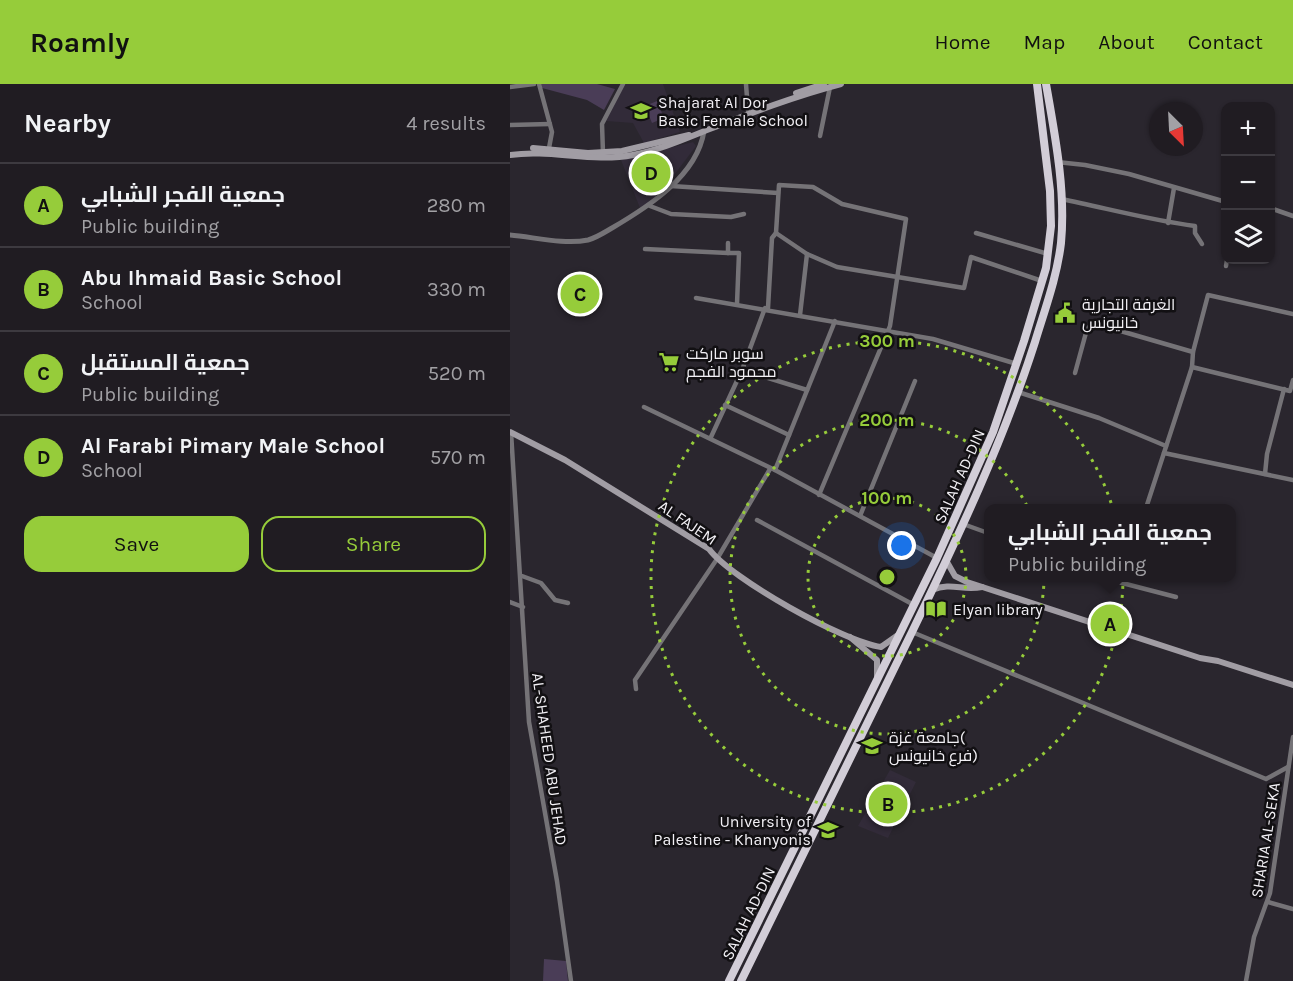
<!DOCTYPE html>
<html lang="en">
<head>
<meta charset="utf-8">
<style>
	body { margin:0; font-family:Karla,Cairo,sans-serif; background:#28252a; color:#f1f3f6 }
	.controls { position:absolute; right:18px; top:18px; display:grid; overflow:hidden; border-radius:12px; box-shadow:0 2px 4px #0004 }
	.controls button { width:54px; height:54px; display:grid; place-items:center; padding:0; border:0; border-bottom:2px solid #3d3a40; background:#201c22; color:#f1f3f6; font:30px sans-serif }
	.compass { position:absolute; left:639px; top:18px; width:54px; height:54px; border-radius:50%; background:#201c22; box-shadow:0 2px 4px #0004; rotate:156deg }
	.you { position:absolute; left:392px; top:462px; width:21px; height:21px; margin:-15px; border:4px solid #fff; border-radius:50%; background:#1a73e8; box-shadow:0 0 0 9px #1a73e833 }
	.badge { display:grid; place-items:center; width:39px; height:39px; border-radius:50%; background:#96cc3a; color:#111; font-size:20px; font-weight:700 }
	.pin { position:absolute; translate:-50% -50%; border:3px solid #fff; box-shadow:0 2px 6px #0006 }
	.popup { position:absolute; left:474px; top:420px; width:252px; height:78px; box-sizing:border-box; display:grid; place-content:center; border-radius:12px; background:#201c22; filter:drop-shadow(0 2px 4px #0005); font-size:20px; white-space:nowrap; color:#a2a1a5 }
	.popup b { font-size:22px; color:#f1f3f6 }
	.popup::after { content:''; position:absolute; left:50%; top:100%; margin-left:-12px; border:12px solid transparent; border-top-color:#201c22 }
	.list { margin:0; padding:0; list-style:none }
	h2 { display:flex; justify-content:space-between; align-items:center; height:78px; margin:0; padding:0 24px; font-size:26px }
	h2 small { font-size:20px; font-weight:400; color:#a2a1a5 }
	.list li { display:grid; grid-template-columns:39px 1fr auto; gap:18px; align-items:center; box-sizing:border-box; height:84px; padding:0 24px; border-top:2px solid #3d3a40 }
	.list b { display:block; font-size:22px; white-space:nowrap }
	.list p { margin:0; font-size:20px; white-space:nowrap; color:#a2a1a5 }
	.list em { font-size:20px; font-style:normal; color:#a2a1a5 }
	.actions { display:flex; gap:12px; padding:18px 24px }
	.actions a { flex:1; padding:14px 0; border:2px solid #96cc3a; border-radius:18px; text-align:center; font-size:21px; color:#96cc3a }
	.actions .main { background:#96cc3a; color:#111 }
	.icon { flex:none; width:33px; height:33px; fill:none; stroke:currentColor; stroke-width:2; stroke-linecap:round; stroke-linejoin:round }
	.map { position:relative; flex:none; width:783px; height:897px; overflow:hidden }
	header { display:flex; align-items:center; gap:36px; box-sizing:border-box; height:84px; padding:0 30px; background:#96cc3a; color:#111 }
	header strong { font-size:28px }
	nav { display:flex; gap:33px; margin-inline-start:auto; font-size:21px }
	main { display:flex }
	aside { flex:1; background:#201c22 }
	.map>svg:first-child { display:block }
	.built { fill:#322b39 }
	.green { fill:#4a3d57 }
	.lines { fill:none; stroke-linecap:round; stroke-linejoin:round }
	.minor { stroke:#757377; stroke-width:4.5 }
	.tertiary { stroke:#757377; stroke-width:5 }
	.secondary { stroke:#a19da4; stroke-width:6 }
	.trunk { stroke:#d2cdd7; stroke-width:8 }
	.ring { fill:none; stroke:#96cc3a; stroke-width:3; stroke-dasharray:3 6 }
	.labels { text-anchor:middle; stroke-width:5; stroke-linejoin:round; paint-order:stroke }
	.poi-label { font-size:16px; fill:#f2f0f5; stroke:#121013; text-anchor:start }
	.street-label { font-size:16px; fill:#f2f0f5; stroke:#121013 }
	.centre { fill:#96cc3a; stroke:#121013; stroke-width:3 }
	.ring-label { font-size:18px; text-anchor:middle; font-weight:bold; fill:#96cc3a; stroke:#121013; stroke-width:5; stroke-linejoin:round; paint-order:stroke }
</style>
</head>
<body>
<header>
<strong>Roamly</strong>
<nav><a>Home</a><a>Map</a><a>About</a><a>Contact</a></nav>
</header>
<main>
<aside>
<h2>Nearby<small>4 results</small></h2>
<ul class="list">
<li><span class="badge">A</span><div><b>جمعية الفجر الشبابي</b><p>Public building</p></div><em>280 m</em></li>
<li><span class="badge">B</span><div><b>Abu Ihmaid Basic School</b><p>School</p></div><em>330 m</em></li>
<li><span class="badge">C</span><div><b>جمعية المستقبل</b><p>Public building</p></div><em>520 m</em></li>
<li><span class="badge">D</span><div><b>Al Farabi Pimary Male School</b><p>School</p></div><em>570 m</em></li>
</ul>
<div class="actions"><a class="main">Save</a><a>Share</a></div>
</aside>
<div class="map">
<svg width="783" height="897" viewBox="0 0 783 897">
	<rect width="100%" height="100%" fill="#2a262e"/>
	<g class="built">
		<path d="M115,0H153L170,48L134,59L123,39L96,37Z"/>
		<path d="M183,58L186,62L155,103L143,117L130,124L111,76Z"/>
		<path d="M380,686L406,698L378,754L348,742Z"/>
	</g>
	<g class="green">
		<path d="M31,0H87L105,5L94,26L77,16L32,4Z"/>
		<path d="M147,17L154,34L142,39L135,22Z"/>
		<path d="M34,875L56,877L58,897H33Z"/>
	</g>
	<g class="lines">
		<g class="minor">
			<path d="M29,0L42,48L39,64"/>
			<path d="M236,0L238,27"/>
			<path d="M0,3L24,0"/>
			<path d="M0,41L40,40"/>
			<path d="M310,52L320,3"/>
			<path d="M93,69L92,40L113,0"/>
			<path d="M547,78L575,81L619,90L716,118"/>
			<path d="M161,102L268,109"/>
			<path d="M551,115C596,124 639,136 685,142V149L692,160"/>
			<path d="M140,122L161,130L221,133L234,130"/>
			<path d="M760,124L783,132"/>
			<path d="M658,139L664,104"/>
			<path d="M266,149L297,170L327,183L454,204L461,173L532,197"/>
			<path d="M466,149L538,170"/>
			<path d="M135,165L218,169V159"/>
			<path d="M218,169H229L227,220"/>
			<path d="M716,182L717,176"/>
			<path d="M186,214L423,255L507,280"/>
			<path d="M258,224L262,154L266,149L269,101L303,103L332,120L396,135L380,242L309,411"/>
			<path d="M290,231L297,170"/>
			<path d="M682,283L780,307L783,296"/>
			<path d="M232,286L297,306"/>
			<path d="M565,289L577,245L583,239L683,268"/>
			<path d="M508,308L589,334L656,362"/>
			<path d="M215,321L279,351"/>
			<path d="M134,323L265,386L427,474"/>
			<path d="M1,348L19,638L47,797L61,897"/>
			<path d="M201,353L232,286L255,224"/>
			<path d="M654,369L783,396"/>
			<path d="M265,386L325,237"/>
			<path d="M755,390L757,370L774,305"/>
			<path d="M636,424L682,283L683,268L698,211L783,230"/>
			<path d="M350,432L405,297"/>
			<path d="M247,436L404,521"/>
			<path d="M453,440L478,449"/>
			<path d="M12,492L31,499L45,516L58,519"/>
			<path d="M593,494L666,513"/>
			<path d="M0,518L13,523"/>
			<path d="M402,548L756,695L778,683"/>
			<path d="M126,605L125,596L207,475L260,385"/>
			<path d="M758,818L783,825"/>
			<path d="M736,897L744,853L760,809L783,653"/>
		</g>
		<path class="tertiary" d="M0,151C24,153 54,161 78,156C86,154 95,148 102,144C138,123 187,92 194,47"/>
		<g class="secondary">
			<path d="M286,9L314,0"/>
			<path d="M23,64L78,69L112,67L179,51"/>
			<path d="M0,71C41,65 82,79 123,71C149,66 172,56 197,46C241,29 285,12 331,0"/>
			<path d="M0,348L55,376L199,465C221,495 334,558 371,563L388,551"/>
			<path d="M437,478L445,492L457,498L690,574L708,577L783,601"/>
			<path d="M422,506C442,498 452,507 472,503"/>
			<path d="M340,553L367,576V593"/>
		</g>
		<g class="trunk">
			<path d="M219,897L427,474L483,348L514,257L536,184L541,142L540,107L527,0"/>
			<path d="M231,897C289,781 345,664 402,548C448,453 493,358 525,258C535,225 547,193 551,159C556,107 545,51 536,0"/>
		</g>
	</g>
	<g class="ring">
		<circle cx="377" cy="493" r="79"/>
		<circle cx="377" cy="493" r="157"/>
		<circle cx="377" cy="493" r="236"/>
	</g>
	<defs>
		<g id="school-bare" transform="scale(1.62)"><path d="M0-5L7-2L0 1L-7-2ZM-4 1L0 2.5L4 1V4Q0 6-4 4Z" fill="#96cc3a" stroke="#121013" stroke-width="2.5" paint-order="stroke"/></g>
		<g id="civic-bare" transform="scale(1.62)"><path d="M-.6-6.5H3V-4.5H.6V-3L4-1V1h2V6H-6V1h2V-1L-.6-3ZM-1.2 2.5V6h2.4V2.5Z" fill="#96cc3a" stroke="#121013" stroke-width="2.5" paint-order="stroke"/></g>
		<g id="supermarket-bare" transform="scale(1.62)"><path d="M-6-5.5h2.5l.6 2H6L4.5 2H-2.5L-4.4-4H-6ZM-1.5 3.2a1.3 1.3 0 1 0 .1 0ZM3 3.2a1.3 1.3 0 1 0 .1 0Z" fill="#96cc3a" stroke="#121013" stroke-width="2.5" paint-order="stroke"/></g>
		<g id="library-bare" transform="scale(1.62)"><path d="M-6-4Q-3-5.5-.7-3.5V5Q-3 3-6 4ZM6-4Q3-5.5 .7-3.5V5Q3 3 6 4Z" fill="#96cc3a" stroke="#121013" stroke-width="2.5" paint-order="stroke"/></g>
	</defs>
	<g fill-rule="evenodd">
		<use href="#school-bare" x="131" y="27"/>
		<use href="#civic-bare" x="555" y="229"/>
		<use href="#supermarket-bare" x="159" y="278"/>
		<use href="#library-bare" x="426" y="525"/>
		<use href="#school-bare" x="362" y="662"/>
		<use href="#school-bare" x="318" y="746"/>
	</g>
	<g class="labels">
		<g class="poi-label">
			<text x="148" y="24">Shajarat Al Dor<tspan x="148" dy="18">Basic Female School</tspan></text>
			<text x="572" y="226">الغرفة التجارية<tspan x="572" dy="18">خانيونس</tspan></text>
			<text x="176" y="275">سوبر ماركت<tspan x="176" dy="18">محمود الفجم</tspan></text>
			<text x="443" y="531">Elyan library</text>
			<text x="379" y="659">جامعة غزة(<tspan x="379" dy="18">فرع خانيونس)</tspan></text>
			<text x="301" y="743" text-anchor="end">University of<tspan x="301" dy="18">Palestine - Khanyonis</tspan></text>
		</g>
		<g class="street-label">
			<text transform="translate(449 392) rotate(-66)" y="6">SALAH AD-DIN</text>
			<text transform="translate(178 438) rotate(34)" y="6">AL FAJEM</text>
			<text transform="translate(40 675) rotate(82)" y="6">AL-SHAHEED ABU JEHAD</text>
			<text transform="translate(755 756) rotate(-81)" y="6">SHARIA AL-SEKA</text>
			<text transform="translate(238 829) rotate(-64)" y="6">SALAH AD-DIN</text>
		</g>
	</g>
	<circle cx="377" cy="493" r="9" class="centre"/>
	<g class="ring-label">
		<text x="377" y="263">300 m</text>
		<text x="377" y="342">200 m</text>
		<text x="377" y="420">100 m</text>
	</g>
</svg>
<div class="controls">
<button>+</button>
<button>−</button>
<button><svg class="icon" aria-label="layers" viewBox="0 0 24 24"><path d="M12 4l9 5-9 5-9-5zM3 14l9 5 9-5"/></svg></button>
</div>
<svg class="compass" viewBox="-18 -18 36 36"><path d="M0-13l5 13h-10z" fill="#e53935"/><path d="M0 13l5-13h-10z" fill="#a2a1a5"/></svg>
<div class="you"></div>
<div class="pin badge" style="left:600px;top:540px">A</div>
<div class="popup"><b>جمعية الفجر الشبابي</b>Public building</div>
<div class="pin badge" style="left:378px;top:720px">B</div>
<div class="pin badge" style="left:70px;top:210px">C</div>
<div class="pin badge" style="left:141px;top:89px">D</div>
</div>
</main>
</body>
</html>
